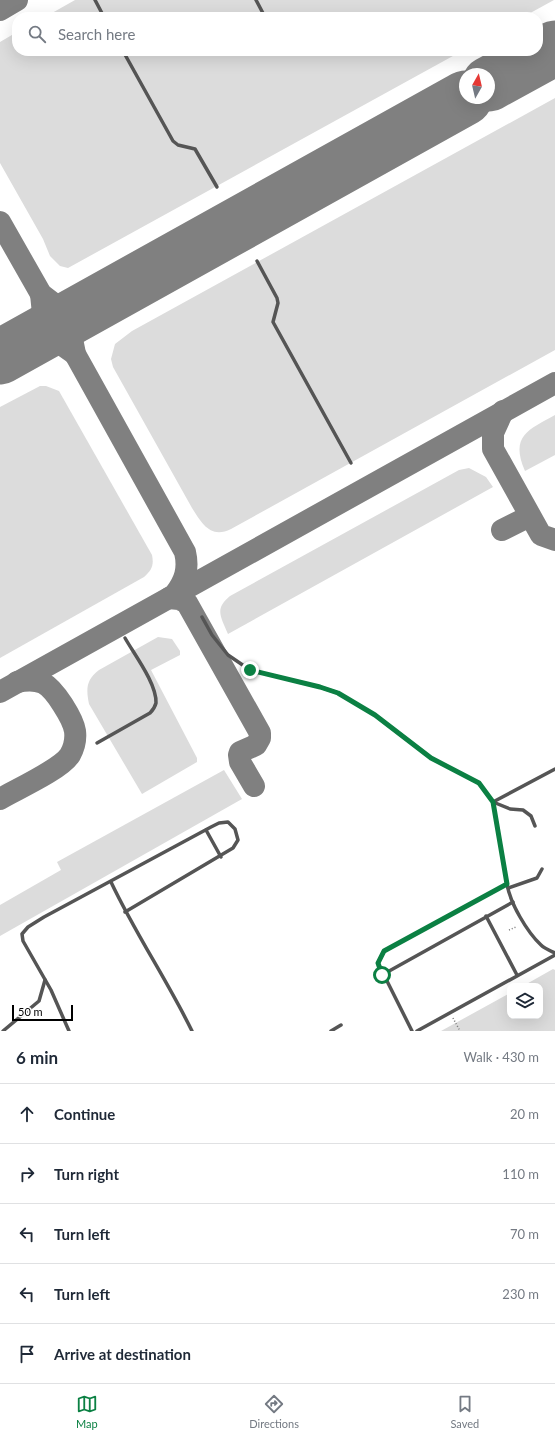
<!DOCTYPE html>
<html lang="en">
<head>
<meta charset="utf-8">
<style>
	body { margin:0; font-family:Lato,sans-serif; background:#f2f2f3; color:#1f2937 }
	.controls { position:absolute; right:12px; bottom:12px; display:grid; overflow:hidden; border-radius:8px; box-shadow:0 4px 16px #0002 }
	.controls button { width:36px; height:36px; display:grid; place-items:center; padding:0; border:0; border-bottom:1px solid #e0e1e3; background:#fff; color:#1f2937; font:20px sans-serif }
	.compass { position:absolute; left:459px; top:68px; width:36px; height:36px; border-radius:50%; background:#fff; box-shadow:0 4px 16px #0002; rotate:8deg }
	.scale { position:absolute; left:12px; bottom:10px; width:61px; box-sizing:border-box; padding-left:4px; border:2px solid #000; border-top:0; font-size:11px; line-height:14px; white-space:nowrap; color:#000; -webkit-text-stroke:3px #fff; paint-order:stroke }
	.stop { position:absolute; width:12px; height:12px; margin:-9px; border:3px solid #0b8043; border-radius:50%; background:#fff }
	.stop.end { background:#0b8043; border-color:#fff; box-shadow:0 1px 4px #0008 }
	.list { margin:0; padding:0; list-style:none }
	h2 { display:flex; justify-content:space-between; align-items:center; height:52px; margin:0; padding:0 16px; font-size:17px }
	h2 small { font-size:13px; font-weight:400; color:#747a83 }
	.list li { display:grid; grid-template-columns:26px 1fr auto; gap:12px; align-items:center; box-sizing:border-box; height:60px; padding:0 16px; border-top:1px solid #e0e1e3 }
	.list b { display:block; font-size:15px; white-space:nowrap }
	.list em { font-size:13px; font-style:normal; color:#747a83 }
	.icon { flex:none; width:22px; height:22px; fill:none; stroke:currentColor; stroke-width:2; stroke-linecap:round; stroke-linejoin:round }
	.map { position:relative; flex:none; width:555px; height:1031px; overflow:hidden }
	.search { position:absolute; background:#fff; box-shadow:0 4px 16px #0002; left:12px; right:12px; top:12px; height:44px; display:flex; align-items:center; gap:10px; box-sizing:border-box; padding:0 14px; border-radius:16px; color:#747a83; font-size:15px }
	.sheet { height:352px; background:#fff }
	nav { display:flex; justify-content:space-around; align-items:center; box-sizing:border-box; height:56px; border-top:1px solid #e0e1e3; background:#fff; font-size:11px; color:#747a83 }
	nav a { display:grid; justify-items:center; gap:2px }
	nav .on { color:#0b8043 }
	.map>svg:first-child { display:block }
	.green { fill:#dcdcdc }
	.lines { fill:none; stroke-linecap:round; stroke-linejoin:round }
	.taxiway { stroke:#808080; stroke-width:22 }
	.runway { stroke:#808080; stroke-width:55 }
	.path { stroke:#777; stroke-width:1.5; stroke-dasharray:1 2; stroke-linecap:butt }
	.lane { stroke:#555; stroke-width:3.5 }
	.route { stroke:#0b8043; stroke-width:5 }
</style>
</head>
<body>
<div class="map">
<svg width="555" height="1031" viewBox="0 0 555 1031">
	<rect width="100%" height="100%" fill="#fff"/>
	<g class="green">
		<path d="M75,0H554L523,17H45Z"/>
		<path d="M17,32V51H462L68,268L60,266L50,256L43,239L0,163V42Z"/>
		<path d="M555,98V350L231,529C211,539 202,524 192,508L113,367L111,359L115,344L132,331Z"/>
		<path d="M40,386H46L59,391L152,555C154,565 152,570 144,577L0,658V407Z"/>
		<path d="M555,415V455L525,471C510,436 528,430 555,415Z"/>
		<path d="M469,468L486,477L493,487L228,634C221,617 214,609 230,596L459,470Z"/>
		<path d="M158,637L172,639L180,651V655L151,670L197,758V762L142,794L89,704C86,689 86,680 99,670Z"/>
		<path d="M224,770L242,799L0,936V905L61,870L57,862Z"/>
		<path d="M553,969L555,970V1031H441L510,993V1016H540V986H523Z"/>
	</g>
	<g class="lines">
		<g class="taxiway">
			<path d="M0,10L17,0"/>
			<path d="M0,222L41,294L58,307L82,311L72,339L75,354L185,552C189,569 185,581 175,594"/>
			<path d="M31,340L43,314L41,294"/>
			<path d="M31,340L58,342L75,354"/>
			<path d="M503,411L493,433V449L541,535L555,540"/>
			<path d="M502,530L522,520"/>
			<path d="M169,598L179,599L187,603L260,733V738L256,745L240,752L239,755L240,762L254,786"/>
			<path d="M0,692L555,383"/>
			<path d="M0,799C17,789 60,770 70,755C74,748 76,739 75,731C73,719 55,689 43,683C34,679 26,680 17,682"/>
		</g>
		<g class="runway">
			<path d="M489,84L555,48"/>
			<path d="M0,357L465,98"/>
		</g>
		<g class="path">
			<path d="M509,930L516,927"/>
			<path d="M453,1018L460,1031"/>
		</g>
		<g class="lane">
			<path d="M95,0L104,17"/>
			<path d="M256,0L265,17"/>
			<path d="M123,51L173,141L178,145L195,149L217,187"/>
			<path d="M257,261L277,298L278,303L273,322L351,463"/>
			<path d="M202,617L212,635L228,655L250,670L320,687L338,693L375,715L431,758L479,783L493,802L510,809L523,810L531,816L535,826"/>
			<path d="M97,743L150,713C153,710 155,707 156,703C157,684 134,654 125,638"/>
			<path d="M206,830L221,857"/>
			<path d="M111,882C135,933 167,980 192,1031"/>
			<path d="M507,884C510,903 527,932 541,945C545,949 551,951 555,953"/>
			<path d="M508,888L537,878L542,869"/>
			<path d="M486,916L517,975"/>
			<path d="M382,975L513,902"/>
			<path d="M3,1031L39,1001L45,980"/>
			<path d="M69,1031L51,990L23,941L22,934L28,927L44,917L211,827L219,823L228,822L235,829L238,840L233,848L125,912"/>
			<path d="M331,1031L341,1025"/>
			<path d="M412,1031L378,963L384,951L507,884L493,802L555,769"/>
			<path d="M417,1031L555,955"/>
		</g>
	</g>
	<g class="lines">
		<path class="route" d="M250,670L320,687L338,693L375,715L431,758L479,783L493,802L507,884L384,951L378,963L382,975"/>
	</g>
</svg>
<div class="controls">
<button><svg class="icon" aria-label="layers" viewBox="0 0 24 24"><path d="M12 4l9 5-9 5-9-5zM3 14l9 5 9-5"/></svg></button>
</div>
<svg class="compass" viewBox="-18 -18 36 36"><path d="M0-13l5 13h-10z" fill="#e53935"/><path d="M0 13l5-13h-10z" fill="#747a83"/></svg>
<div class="scale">50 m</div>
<div class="stop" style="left:382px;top:975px"></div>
<div class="stop end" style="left:250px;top:670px"></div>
<div class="search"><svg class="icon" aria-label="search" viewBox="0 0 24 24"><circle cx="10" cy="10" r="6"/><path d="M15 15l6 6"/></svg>Search here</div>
</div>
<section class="sheet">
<h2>6 min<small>Walk · 430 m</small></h2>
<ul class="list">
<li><svg class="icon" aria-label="ahead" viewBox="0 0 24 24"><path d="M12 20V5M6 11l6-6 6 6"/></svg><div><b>Continue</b></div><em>20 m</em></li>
<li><svg class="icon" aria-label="right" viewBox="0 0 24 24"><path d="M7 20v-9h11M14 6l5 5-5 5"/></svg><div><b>Turn right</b></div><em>110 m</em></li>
<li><svg class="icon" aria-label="left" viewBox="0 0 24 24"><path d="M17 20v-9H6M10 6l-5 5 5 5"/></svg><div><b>Turn left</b></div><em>70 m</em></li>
<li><svg class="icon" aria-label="left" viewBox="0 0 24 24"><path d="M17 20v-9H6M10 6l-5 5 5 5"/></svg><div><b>Turn left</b></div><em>230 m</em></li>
<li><svg class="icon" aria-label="arrive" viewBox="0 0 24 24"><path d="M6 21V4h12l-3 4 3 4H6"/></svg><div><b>Arrive at destination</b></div></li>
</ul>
</section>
<nav>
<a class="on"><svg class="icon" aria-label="map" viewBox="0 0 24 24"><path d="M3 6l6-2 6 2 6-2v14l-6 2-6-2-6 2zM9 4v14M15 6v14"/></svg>Map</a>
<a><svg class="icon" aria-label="directions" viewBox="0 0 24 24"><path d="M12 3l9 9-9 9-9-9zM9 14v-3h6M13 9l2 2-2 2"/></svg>Directions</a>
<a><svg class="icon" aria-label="saved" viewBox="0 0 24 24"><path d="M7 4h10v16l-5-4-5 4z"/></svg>Saved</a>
</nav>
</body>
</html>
